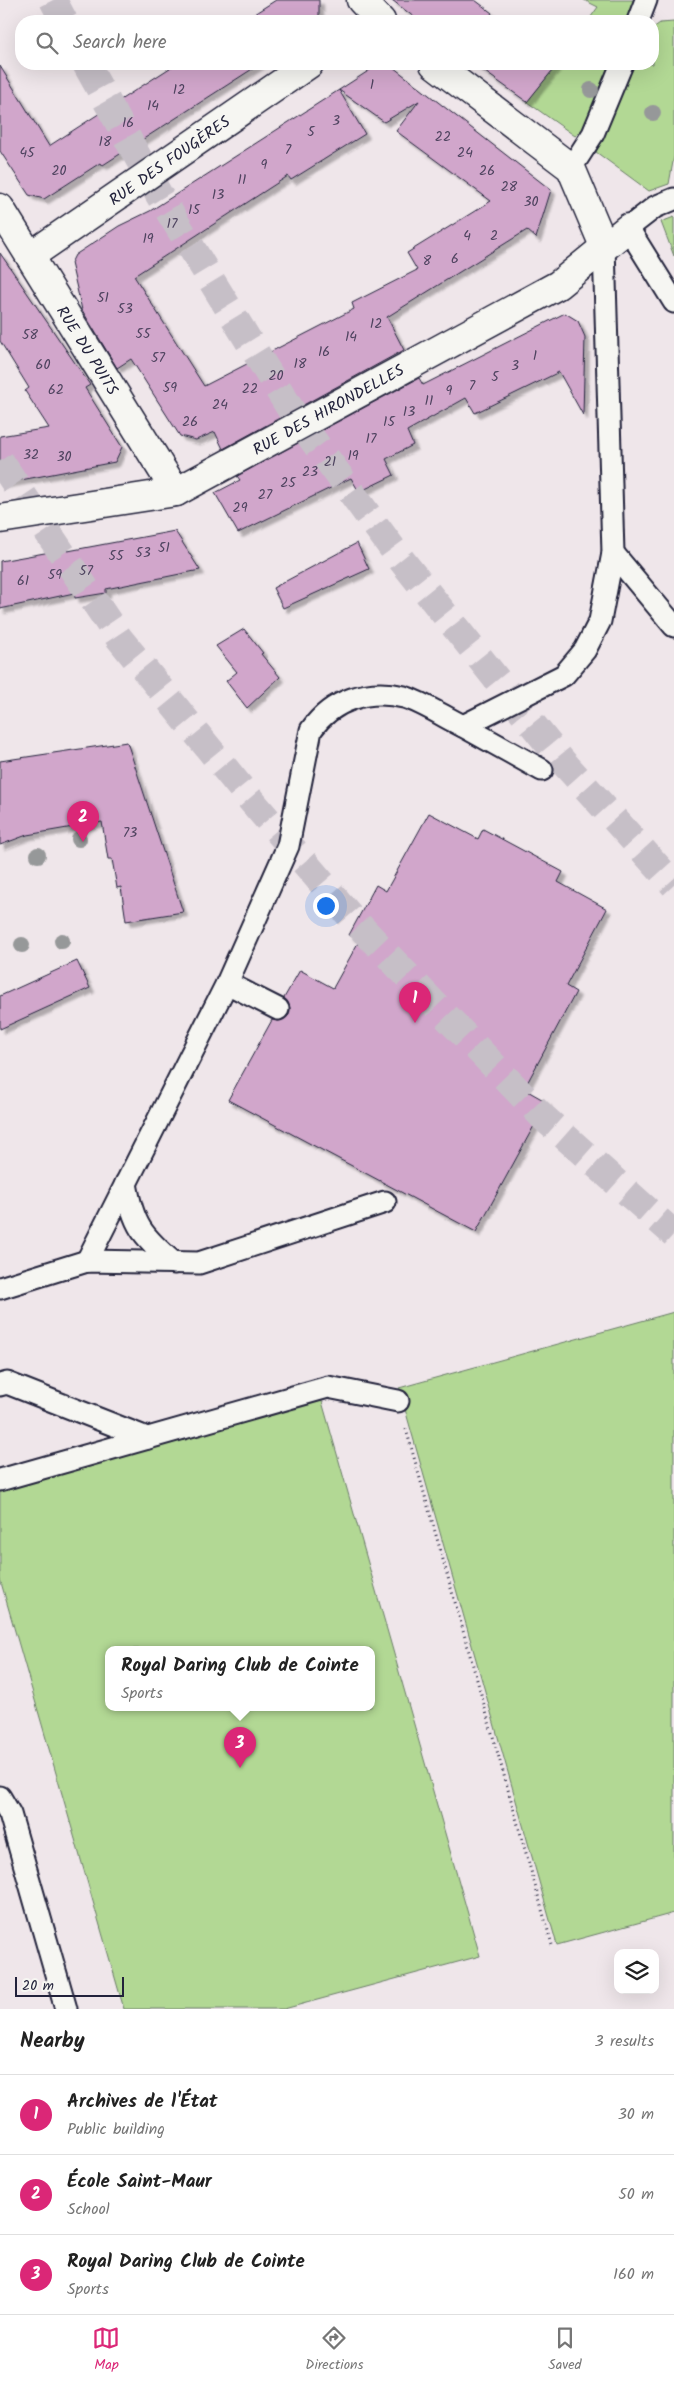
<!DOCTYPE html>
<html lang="en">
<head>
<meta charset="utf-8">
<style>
	body { margin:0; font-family:Kalam,sans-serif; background:#f6f6f6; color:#222 }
	.controls { position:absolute; right:15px; bottom:15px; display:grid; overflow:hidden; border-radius:10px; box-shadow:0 5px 20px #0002 }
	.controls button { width:45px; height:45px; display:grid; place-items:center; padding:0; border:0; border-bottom:1px solid #e0e0e0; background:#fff; color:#222; font:25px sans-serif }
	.scale { position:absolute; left:15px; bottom:12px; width:109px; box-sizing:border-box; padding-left:5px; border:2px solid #22223b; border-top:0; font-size:14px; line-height:18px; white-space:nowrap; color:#22223b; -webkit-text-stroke:4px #f6f6f2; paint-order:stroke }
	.you { position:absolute; left:325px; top:905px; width:18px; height:18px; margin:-12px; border:4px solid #fff; border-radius:50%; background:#1a73e8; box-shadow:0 0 0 8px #1a73e833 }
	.badge { display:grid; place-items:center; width:32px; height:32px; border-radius:50%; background:#db2777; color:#fff; font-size:16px; font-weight:700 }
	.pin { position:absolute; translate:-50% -41px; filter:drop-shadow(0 1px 2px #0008) }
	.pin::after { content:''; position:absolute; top:26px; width:18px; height:15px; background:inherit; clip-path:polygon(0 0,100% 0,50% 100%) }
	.popup { position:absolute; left:105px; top:1646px; width:270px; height:65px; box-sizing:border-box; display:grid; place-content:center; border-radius:10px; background:#fff; filter:drop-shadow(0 1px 4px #0005); font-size:16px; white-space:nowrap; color:#767676 }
	.popup b { font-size:19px; color:#222 }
	.popup::after { content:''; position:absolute; left:50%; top:100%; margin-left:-10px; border:10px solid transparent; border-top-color:#fff }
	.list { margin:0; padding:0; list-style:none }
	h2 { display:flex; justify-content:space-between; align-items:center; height:65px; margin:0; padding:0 20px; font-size:21px }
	h2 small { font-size:16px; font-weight:400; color:#767676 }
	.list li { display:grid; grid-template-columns:32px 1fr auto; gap:15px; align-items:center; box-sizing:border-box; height:80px; padding:0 20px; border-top:1px solid #e0e0e0 }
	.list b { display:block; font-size:19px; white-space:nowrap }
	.list p { margin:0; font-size:16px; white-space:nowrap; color:#767676 }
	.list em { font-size:16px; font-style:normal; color:#767676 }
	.icon { flex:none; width:28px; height:28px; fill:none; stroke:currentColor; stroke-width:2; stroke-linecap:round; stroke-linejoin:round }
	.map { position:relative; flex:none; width:674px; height:2009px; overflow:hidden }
	.search { position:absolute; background:#fff; box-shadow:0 5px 20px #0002; left:15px; right:15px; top:15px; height:55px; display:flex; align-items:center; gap:12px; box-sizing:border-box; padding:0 18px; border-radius:20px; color:#767676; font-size:19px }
	.sheet { height:305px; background:#fff }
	nav { display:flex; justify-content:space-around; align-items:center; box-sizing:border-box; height:70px; border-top:1px solid #e0e0e0; background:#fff; font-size:14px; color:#767676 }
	nav a { display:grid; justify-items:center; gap:2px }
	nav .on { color:#db2777 }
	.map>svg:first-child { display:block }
	.green { fill:#b2d894; stroke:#6a7d68; fill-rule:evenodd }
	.building { fill:#d1a6cb; stroke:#22223b; filter:url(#shadow) }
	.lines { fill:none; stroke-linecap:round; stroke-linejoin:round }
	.motorway-tunnel { stroke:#c6bfc7; stroke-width:28; stroke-dasharray:28 14; stroke-linecap:butt }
	.service-casing { stroke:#22223b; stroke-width:25 }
	.minor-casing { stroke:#22223b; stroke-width:31 }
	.path { stroke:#22223b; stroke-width:3; stroke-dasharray:1 4; stroke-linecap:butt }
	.service { stroke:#f6f6f2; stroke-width:21 }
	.minor { stroke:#f6f6f2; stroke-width:28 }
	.tree { fill:#969899 }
	.labels { text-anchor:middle; stroke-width:4.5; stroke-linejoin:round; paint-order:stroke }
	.number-label { font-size:14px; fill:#4e435f }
	.street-label { font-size:16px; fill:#22223b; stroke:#f6f6f2 }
</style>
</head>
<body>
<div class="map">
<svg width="674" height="2009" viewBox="0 0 674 2009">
	<defs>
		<filter id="shadow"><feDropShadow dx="4.5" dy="4.5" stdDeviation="1" flood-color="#0004"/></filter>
	</defs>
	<rect width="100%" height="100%" fill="#efe6ea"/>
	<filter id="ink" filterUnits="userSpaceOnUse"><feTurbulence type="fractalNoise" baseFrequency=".02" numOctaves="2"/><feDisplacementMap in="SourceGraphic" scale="10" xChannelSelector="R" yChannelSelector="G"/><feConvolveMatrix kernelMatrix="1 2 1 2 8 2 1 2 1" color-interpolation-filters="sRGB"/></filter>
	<g filter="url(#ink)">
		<g class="green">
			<path d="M584,0H636L628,21H588L598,7Z"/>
			<path d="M674,22V156L669,184L649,191L596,152L630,64H653V28L660,23Z"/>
			<path d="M557,64H612L585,127L575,136L527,102Z"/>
			<path d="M674,217V256L661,222Z"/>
			<path d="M674,1312V1913L557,1945L399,1388Z"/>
			<path d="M321,1398L480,1956L284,2009H124L0,1579V1489ZM109,1649H371V1707H109Z"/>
		</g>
		<g class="building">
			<path d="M276,0H319V21H243Z"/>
			<path d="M392,0H475L492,13L490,16L496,21H419Z"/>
			<path d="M176,64H260L103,165L100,163L44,199L29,195L0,151V66L49,146Z"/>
			<path d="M474,64H553L556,66L527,102Z"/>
			<path d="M376,66L393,67L551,190L536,238L527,230L387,317L404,350L223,449L215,432L196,440L180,436L131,359L117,368L82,310L71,263L75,255L119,226L150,211L339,90L365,134L291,180L288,176L134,276L204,386L354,309L352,303L417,270L407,253L491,201L396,131L419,101L384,122L339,90Z"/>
			<path d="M0,253L90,385L85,388L122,447L115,462L0,484V436L49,428L25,391L29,388L0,341Z"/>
			<path d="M565,313L578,321L585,337L583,415L559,372L475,413L466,398L407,431L413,445L386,459L394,475L359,492L351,478L238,533L215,493L240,480L237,476L419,378L423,385Z"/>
			<path d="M175,531L200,570L106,589V593L75,598L74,593L0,609V561L67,549L68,551Z"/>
			<path d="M357,543L369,569L283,608L273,588Z"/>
			<path d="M244,629L263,653L261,654L280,677L247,708L226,681L237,672L216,646Z"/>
			<path d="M127,742L183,912L126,921L121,887L117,888L112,859H108L102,822L27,835L0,845V761Z"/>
			<path d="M429,813L478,839L483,829L563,872L558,882L607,909L566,986L576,992L524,1089L547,1102L476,1232L228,1100L272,1020L279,1021L289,1015L290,1008L284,998L300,970L333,988L359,941L349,935L376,885L386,891Z"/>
			<path d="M77,961L90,988L0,1029V996Z"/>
		</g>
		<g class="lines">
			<g class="motorway-tunnel">
				<path d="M53,0L64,21"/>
				<path d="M86,64L159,195L291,410L395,552L562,761L674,885"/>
				<path d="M0,461L119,638L245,793L351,917L543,1117L674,1234"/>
			</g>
			<g class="service-casing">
				<g id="service">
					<path d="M638,21L646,0"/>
					<path d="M571,168L593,134L622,64"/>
					<path d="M674,199L655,207L628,228L674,302"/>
					<path d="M613,553L674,626"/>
					<path d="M463,726L542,770"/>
					<path d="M227,983L278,1009"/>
					<path d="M126,1183C133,1225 142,1236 174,1263"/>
					<path d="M87,1261L227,983L288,846L311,730C332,700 368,688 404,697C422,702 446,718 463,726L564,675L585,650L600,621L613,553L604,246"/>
					<path d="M0,1288L87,1261L199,1263L385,1202"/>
					<path d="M0,1385L7,1383L147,1438"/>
					<path d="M0,1480L328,1387L398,1401"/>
					<path d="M0,1797L10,1814L66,2009"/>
				</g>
			</g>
			<g class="minor-casing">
				<g id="minor">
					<path d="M361,0L381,21"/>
					<path d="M434,64L571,168L604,246"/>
					<path d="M0,208L176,492"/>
					<path d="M30,256L309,64"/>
					<path d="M0,519L176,492L558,285L628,228"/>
				</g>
			</g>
			<path class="path" d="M406,1429L552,1945"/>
			<use href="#service" class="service"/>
			<use href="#minor" class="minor"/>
		</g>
		<g class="tree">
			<circle cx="591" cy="90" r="8"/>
			<circle cx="653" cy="113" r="8"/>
			<circle cx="79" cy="839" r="8"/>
			<circle cx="38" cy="855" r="8"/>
			<circle cx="62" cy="941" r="8"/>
			<circle cx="22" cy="945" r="8"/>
		</g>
	</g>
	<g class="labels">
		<g class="number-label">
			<text x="372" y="89">1</text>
			<text x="179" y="94">12</text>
			<text x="153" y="110">14</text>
			<text x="336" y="125">3</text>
			<text x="128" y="127">16</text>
			<text x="311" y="136">5</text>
			<text x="443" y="141">22</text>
			<text x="105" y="146">18</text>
			<text x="288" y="154">7</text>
			<text x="27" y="157">45</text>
			<text x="465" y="157">24</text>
			<text x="264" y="169">9</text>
			<text x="59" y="175">20</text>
			<text x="487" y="175">26</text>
			<text x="242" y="184">11</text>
			<text x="509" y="191">28</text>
			<text x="218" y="199">13</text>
			<text x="531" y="206">30</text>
			<text x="194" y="214">15</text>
			<text x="172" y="228">17</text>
			<text x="467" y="240">4</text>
			<text x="494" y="240">2</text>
			<text x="148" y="243">19</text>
			<text x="455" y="263">6</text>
			<text x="427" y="265">8</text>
			<text x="103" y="302">51</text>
			<text x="125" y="313">53</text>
			<text x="376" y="328">12</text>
			<text x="143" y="338">55</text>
			<text x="30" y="339">58</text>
			<text x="351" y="341">14</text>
			<text x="324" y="356">16</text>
			<text x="535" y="360">1</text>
			<text x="158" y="362">57</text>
			<text x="300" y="368">18</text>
			<text x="43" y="369">60</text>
			<text x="515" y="370">3</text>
			<text x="276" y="380">20</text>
			<text x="495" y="381">5</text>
			<text x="472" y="390">7</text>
			<text x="170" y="392">59</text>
			<text x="250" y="393">22</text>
			<text x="56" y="394">62</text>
			<text x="449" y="395">9</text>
			<text x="429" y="405">11</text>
			<text x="220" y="409">24</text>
			<text x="409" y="416">13</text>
			<text x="190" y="426">26</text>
			<text x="389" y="426">15</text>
			<text x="371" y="443">17</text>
			<text x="31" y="459">32</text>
			<text x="353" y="460">19</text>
			<text x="64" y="461">30</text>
			<text x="330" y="466">21</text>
			<text x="310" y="476">23</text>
			<text x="288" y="487">25</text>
			<text x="265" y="499">27</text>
			<text x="240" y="512">29</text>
			<text x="164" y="552">51</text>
			<text x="143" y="557">53</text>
			<text x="116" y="560">55</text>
			<text x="86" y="575">57</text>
			<text x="55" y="579">59</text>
			<text x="23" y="585">61</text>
			<text x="130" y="837">73</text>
		</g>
		<g class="street-label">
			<text transform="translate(169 160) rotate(-35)" y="6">RUE DES FOUGÈRES</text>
			<text transform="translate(88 350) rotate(58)" y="6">RUE DU PUITS</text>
			<text transform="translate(328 409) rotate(-29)" y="6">RUE DES HIRONDELLES</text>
		</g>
	</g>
</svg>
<div class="controls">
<button><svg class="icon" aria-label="layers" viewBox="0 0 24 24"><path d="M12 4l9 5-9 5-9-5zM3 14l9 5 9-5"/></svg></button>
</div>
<div class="scale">20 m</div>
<div class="you"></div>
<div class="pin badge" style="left:415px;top:1023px">1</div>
<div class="pin badge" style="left:83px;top:842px">2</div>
<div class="pin badge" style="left:240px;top:1768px">3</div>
<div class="popup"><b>Royal Daring Club de Cointe</b>Sports</div>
<div class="search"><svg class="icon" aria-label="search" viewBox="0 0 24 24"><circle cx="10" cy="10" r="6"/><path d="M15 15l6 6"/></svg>Search here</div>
</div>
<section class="sheet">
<h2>Nearby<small>3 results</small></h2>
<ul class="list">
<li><span class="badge">1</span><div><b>Archives de l'État</b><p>Public building</p></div><em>30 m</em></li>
<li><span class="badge">2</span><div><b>École Saint-Maur</b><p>School</p></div><em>50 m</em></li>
<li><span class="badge">3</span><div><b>Royal Daring Club de Cointe</b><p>Sports</p></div><em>160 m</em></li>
</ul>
</section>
<nav>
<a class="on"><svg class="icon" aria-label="map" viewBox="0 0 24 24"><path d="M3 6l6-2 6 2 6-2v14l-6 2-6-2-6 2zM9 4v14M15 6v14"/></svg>Map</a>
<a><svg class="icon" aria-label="directions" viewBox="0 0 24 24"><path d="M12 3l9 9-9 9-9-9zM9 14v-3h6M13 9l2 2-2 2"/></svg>Directions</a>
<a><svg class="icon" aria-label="saved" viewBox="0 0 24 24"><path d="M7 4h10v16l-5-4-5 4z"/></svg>Saved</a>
</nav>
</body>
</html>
